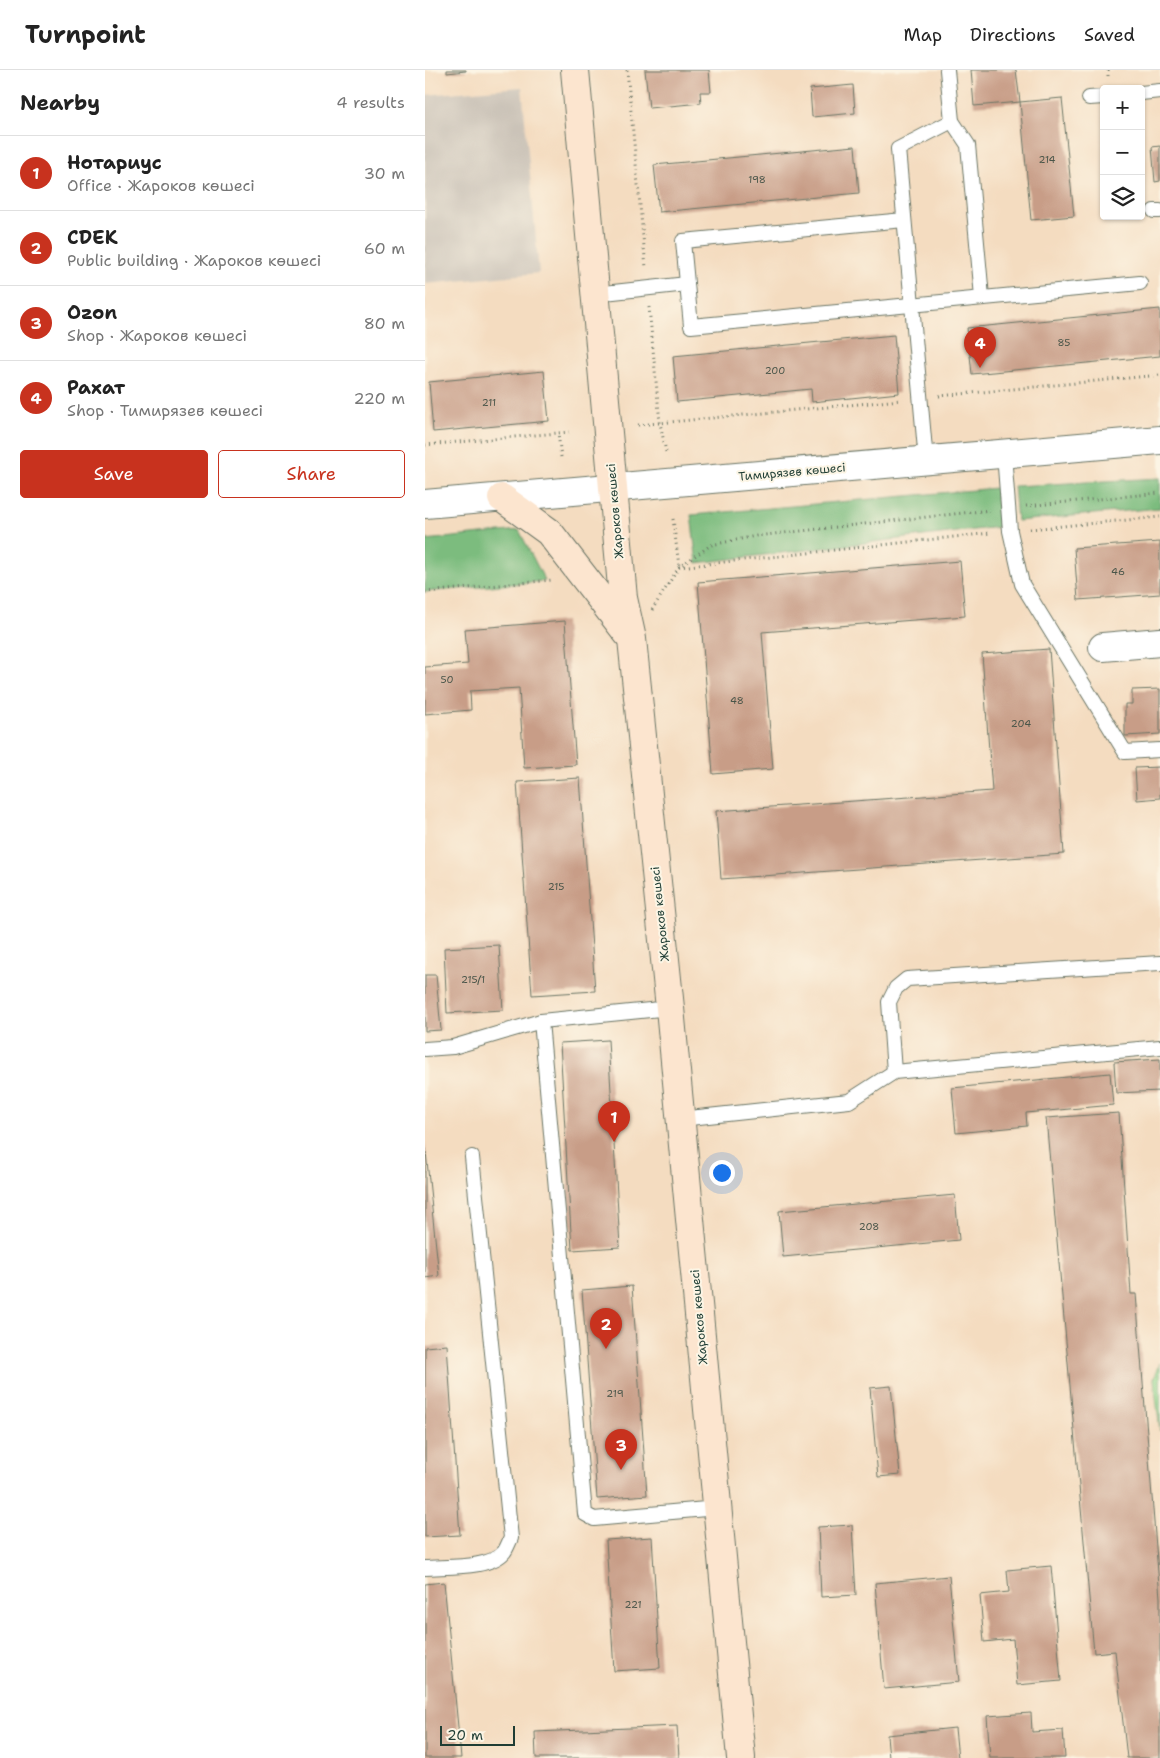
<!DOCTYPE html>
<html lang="en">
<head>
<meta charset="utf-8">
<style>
	body { margin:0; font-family:"Shantell Sans",sans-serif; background:#f2f2f2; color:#222 }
	.controls { position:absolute; right:15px; top:15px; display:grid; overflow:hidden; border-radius:5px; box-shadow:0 1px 4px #0004 }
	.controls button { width:45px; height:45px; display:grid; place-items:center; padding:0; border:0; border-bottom:1px solid #e0e0e0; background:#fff; color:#222; font:25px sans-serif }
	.scale { position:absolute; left:15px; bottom:12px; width:75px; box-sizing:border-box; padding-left:5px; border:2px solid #1f3d34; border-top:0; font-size:14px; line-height:18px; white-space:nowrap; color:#1f3d34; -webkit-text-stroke:4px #fcf5e5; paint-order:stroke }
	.you { position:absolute; left:296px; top:1102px; width:18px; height:18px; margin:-12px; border:4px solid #fff; border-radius:50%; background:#1a73e8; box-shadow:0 0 0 8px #1a73e833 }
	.badge { display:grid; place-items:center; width:32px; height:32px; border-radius:50%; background:#c8321e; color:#fff; font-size:16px; font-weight:700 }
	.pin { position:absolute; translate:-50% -41px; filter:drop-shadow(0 1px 2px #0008) }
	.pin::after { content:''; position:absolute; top:26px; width:18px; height:15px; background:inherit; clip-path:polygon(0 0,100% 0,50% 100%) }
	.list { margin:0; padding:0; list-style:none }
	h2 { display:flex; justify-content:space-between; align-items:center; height:65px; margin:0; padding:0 20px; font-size:21px }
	h2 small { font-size:16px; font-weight:400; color:#767676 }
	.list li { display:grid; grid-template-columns:32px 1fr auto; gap:15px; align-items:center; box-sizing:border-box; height:75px; padding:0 20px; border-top:1px solid #e0e0e0 }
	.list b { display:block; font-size:19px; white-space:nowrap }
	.list p { margin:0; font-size:16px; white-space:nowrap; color:#767676 }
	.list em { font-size:16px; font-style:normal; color:#767676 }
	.actions { display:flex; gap:10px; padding:15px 20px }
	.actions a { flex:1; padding:11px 0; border:1px solid #c8321e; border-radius:5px; text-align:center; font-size:18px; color:#c8321e }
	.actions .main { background:#c8321e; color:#fff }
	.icon { flex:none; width:28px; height:28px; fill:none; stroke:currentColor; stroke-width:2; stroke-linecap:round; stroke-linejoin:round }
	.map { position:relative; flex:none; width:735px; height:1688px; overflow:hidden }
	header { display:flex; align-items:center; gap:30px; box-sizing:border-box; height:70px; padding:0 25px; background:#fff; border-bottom:1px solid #e0e0e0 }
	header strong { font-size:24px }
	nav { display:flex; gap:28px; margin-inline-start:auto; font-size:18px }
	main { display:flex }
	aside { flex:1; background:#fff }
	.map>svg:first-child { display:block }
	.industrial { fill:#cbc3b8 }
	.green { fill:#9add94; stroke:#5c8d64 }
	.forest { fill:#7bbc7e; stroke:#4d7c59 }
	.building { fill:#c89d87 }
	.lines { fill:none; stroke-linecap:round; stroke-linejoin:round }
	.service-casing { stroke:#6a7565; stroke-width:16 }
	.minor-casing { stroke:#6a7565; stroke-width:30 }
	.tertiary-casing { stroke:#6a7565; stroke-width:30 }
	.secondary-casing { stroke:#6a7565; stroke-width:30 }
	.path { stroke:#6a7565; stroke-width:3; stroke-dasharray:1 4; stroke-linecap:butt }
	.service { stroke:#fff; stroke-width:14 }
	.minor { stroke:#fff; stroke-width:28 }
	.tertiary { stroke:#fff; stroke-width:28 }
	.secondary { stroke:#fce5cf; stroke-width:28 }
	.labels { text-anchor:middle; stroke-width:4; stroke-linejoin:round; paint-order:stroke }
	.number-label { font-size:10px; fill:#495549 }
	.street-label { font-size:12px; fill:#1f3d34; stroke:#fcf5e5 }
</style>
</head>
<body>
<header>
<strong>Turnpoint</strong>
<nav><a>Map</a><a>Directions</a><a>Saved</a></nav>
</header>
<main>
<aside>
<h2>Nearby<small>4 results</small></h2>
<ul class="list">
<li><span class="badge">1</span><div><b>Нотариуc</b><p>Office · Жароков көшесі</p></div><em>30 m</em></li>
<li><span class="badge">2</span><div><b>CDEK</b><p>Public building · Жароков көшесі</p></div><em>60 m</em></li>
<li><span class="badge">3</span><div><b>Ozon</b><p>Shop · Жароков көшесі</p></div><em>80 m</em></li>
<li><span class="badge">4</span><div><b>Рахат</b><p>Shop · Тимирязев көшесі</p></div><em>220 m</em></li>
</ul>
<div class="actions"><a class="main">Save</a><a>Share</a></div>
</aside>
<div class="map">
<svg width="735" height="1688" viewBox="0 0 735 1688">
	<rect width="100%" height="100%" fill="#fcf5e5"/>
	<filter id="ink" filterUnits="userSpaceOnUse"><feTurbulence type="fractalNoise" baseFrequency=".02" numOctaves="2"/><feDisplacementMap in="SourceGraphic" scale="10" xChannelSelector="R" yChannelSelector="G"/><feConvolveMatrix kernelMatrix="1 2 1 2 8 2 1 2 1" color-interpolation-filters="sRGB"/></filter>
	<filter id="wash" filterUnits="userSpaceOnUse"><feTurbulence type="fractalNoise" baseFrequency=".0096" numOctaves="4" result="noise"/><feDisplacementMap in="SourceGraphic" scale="20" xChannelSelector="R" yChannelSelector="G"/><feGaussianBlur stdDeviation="1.12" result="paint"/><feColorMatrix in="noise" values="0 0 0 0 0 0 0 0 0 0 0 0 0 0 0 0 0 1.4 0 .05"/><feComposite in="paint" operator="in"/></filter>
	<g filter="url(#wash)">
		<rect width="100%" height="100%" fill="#f4dcc0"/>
		<path class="industrial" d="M97,17L114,203L0,214V25Z"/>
		<path class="green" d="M735,1293V1361L729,1309Z"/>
		<g class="forest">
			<path d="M735,408V438L592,451L589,416Z"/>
			<path d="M571,418L574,457L272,493L266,445Z"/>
			<path d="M94,460L120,511L0,522V470Z"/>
		</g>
		<g id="blocks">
			<g class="building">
				<path d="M22,0H41V1L22,3Z"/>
				<path d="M220,0H284L286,22H275L276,33L224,38Z"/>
				<path d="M546,0H591L595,32L549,36Z"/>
				<path d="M428,15L430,43L387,47L385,19Z"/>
				<path d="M637,28L649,146L606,150L595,32Z"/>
				<path d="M430,76L434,123L234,142L229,95Z"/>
				<path d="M735,76V111L730,112L727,77Z"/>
				<path d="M735,239V286L547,304L542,258Z"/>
				<path d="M469,265L474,323L387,332L386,319L252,332L248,286Z"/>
				<path d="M119,301L124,351L8,362L4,312Z"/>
				<path d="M735,472V524L653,530L649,478Z"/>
				<path d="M535,491L540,546L337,562L348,699L288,704L273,512Z"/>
				<path d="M140,551L151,695L99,698L94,618L45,621L46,640L0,644V597L43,594L40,559Z"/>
				<path d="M624,579L639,784L296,809L291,741L567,721L557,584Z"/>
				<path d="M735,619V664L700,666V634H707V620Z"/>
				<path d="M735,697V728L712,730L710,698Z"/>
				<path d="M155,708L170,921L107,925L92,712Z"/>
				<path d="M74,875L78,940L22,943L19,878Z"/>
				<path d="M0,905H11L16,960L0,961Z"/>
				<path d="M183,970L195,1177L147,1180L135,973Z"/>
				<path d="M735,989V1021L691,1023L689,992Z"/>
				<path d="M685,1003L688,1035L601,1043L602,1056L531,1063L527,1018Z"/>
				<path d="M694,1043L706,1224H711L735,1528V1688H702L690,1581L669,1583L621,1048Z"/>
				<path d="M0,1072L14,1206L0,1208Z"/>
				<path d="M530,1125L534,1170L358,1187L354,1141Z"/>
				<path d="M207,1216L222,1425L172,1429L157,1220Z"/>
				<path d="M22,1275L35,1465L0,1467V1277Z"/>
				<path d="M466,1316L475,1405L453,1407L445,1318Z"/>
				<path d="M427,1455L431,1525L396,1527L393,1457Z"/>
				<path d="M227,1467L235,1598L189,1601L181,1470Z"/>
				<path d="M626,1496L636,1611L592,1615L588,1569L559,1572L555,1525L584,1522L582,1500Z"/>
				<path d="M524,1506L534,1612L459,1619L450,1513Z"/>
				<path d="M19,1512L36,1688H0V1514Z"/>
				<path d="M606,1643L607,1662L638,1660L640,1688H565L562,1646Z"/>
				<path d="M252,1656L254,1688H111L110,1662Z"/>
				<path d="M530,1658L533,1688H464L462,1665Z"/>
			</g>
		</g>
	</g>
	<g filter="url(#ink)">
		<use href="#blocks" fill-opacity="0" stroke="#6a7565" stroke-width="1"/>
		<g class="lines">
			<g class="service-casing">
				<g id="service">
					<path d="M522,0L527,51L543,75L557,227"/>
					<path d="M716,23L735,21"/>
					<path d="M664,28L679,27"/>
					<path d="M729,141H735"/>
					<path d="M479,150L258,171L266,256L715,213"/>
					<path d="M170,224L262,214"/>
					<path d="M579,384L585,461L597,514L700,682L735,680"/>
					<path d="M501,391L473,79L527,51"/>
					<path d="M116,951L160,1444L169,1449L292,1438"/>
					<path d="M0,979L28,977L116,951L245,938"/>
					<path d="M469,1002L464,932L471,918L482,909L735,893"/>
					<path d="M255,1049L424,1031L469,1002L735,977"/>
					<path d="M0,1498C21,1496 65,1499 79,1482C82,1478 84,1472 86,1468L47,1087"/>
				</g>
			</g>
			<g class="minor-casing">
				<path id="minor" d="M678,577L735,572"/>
			</g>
			<g class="tertiary-casing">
				<path id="tertiary" d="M0,434L735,370"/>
			</g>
			<g class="secondary-casing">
				<g id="secondary">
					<path d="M150,0L198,528L207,569L245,938L316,1688"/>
					<path d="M77,428L124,462L203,564"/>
				</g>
			</g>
			<g class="path">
				<path d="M202,0L221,198"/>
				<path d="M683,0V8"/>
				<path d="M224,237L235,353L241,382"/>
				<path d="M514,326L735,305"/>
				<path d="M213,355L476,330"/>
				<path d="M0,375L133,363"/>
				<path d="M136,387L133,363L144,362"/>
				<path d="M601,436L735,423"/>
				<path d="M248,449L254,496"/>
				<path d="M605,459L735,447"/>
				<path d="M254,497L566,463"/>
				<path d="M0,522L127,510"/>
				<path d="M227,540L254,497L286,475L331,466L565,440"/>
			</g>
			<use href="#service" class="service"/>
			<use href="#minor" class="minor"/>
			<use href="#tertiary" class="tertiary"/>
			<use href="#secondary" class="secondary"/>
		</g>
	</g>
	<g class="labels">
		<g class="number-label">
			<text x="622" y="93">214</text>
			<text x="332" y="113">198</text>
			<text x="639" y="276">85</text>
			<text x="350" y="304">200</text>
			<text x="64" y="336">211</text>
			<text x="693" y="505">46</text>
			<text x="22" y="613">50</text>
			<text x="312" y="634">48</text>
			<text x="596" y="657">204</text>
			<text x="131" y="820">215</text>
			<text x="48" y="913">215/1</text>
			<text x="444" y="1160">208</text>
			<text x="190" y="1327">219</text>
			<text x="208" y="1538">221</text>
		</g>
		<g class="street-label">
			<text transform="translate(367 402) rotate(-5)" y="4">Тимирязев көшесі</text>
			<text transform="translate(190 441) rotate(-95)" y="4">Жароков көшесі</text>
			<text transform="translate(235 844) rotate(-96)" y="4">Жароков көшесі</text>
			<text transform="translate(274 1247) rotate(-95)" y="4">Жароков көшесі</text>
		</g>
	</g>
</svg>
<div class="controls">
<button>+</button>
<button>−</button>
<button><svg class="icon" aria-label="layers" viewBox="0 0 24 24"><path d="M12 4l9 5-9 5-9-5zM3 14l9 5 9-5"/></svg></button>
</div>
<div class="scale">20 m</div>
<div class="you"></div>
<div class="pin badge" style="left:189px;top:1072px">1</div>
<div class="pin badge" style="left:181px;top:1279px">2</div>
<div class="pin badge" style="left:196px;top:1400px">3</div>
<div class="pin badge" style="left:555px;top:298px">4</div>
</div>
</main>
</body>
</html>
